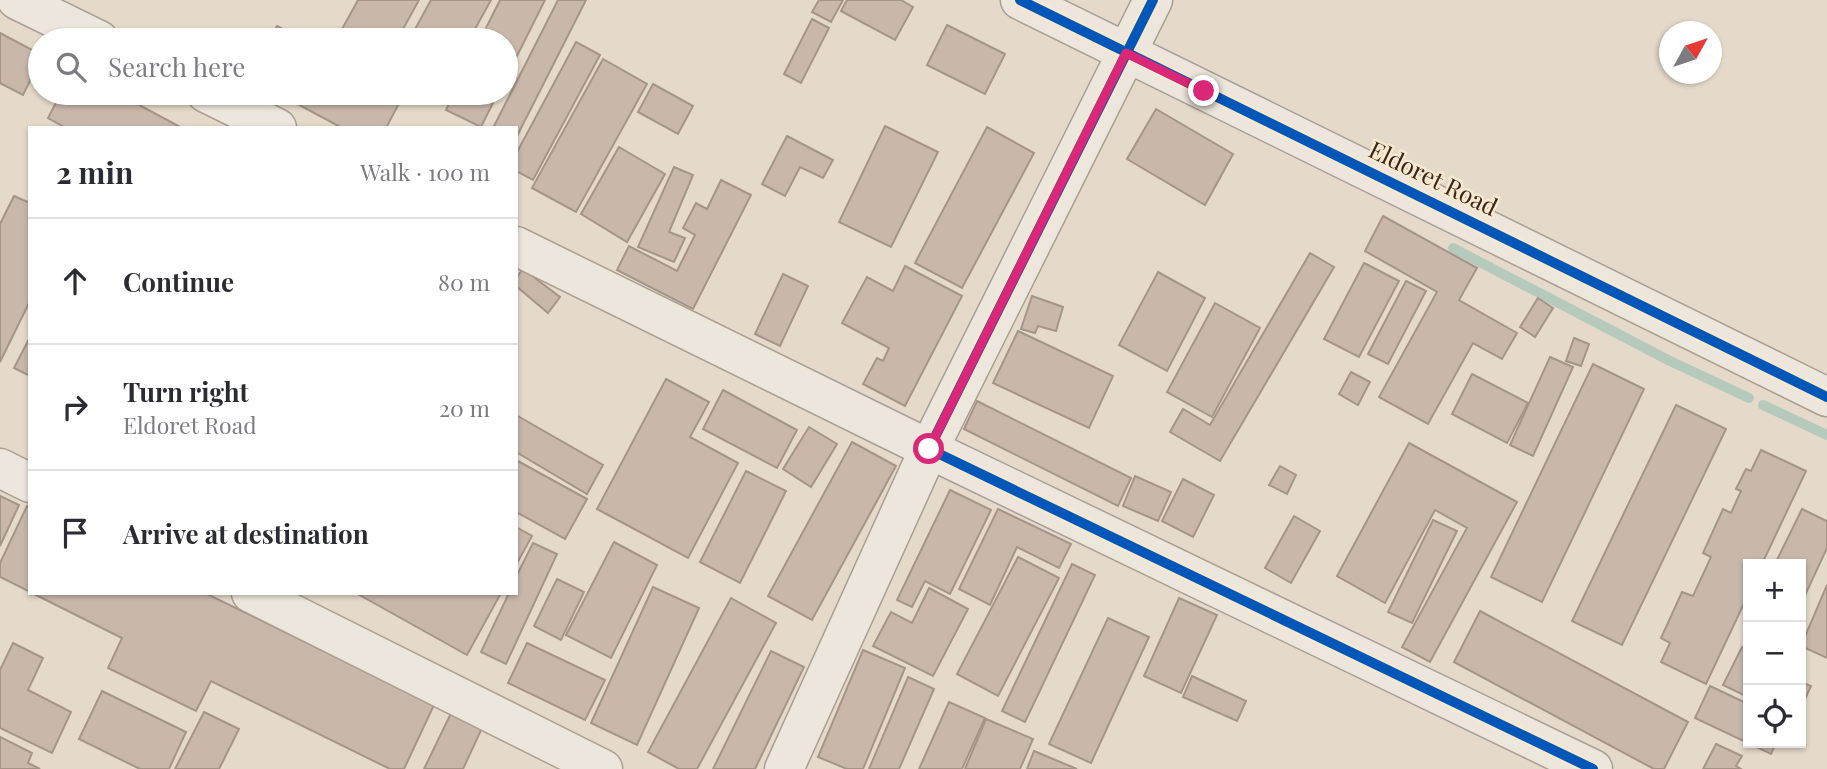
<!DOCTYPE html>
<html lang="en">
<head>
<meta charset="utf-8">
<style>
	body { margin:0; font-family:"Playfair Display",serif; background:#f7f7f7; color:#2b2b33 }
	.controls { position:absolute; right:21px; bottom:21px; display:grid; overflow:hidden; border-radius:0px; box-shadow:0 2px 5px #0004 }
	.controls button { width:63px; height:63px; display:grid; place-items:center; padding:0; border:0; border-bottom:2px solid #e1e1e2; background:#fff; color:#2b2b33; font:35px sans-serif }
	.compass { position:absolute; left:1659px; top:21px; width:63px; height:63px; border-radius:50%; background:#fff; box-shadow:0 2px 5px #0004; rotate:50deg }
	.stop { position:absolute; width:21px; height:21px; margin:-16px; border:5px solid #db2777; border-radius:50%; background:#fff }
	.stop.end { background:#db2777; border-color:#fff; box-shadow:0 2px 7px #0008 }
	.list { margin:0; padding:0; list-style:none }
	h2 { display:flex; justify-content:space-between; align-items:center; height:91px; margin:0; padding:0 28px; font-size:30px }
	h2 small { font-size:23px; font-weight:400; color:#7c7c81 }
	.list li { display:grid; grid-template-columns:46px 1fr auto; gap:21px; align-items:center; box-sizing:border-box; height:126px; padding:0 28px; border-top:2px solid #e1e1e2 }
	.list b { display:block; font-size:26px; white-space:nowrap }
	.list p { margin:0; font-size:23px; white-space:nowrap; color:#7c7c81 }
	.list em { font-size:23px; font-style:normal; color:#7c7c81 }
	.icon { flex:none; width:38px; height:38px; fill:none; stroke:currentColor; stroke-width:2; stroke-linecap:round; stroke-linejoin:round }
	.map { position:relative; flex:none; width:1827px; height:769px; overflow:hidden }
	.search { position:absolute; background:#fff; box-shadow:0 2px 5px #0004; left:28px; top:28px; width:490px; height:77px; display:flex; align-items:center; gap:18px; box-sizing:border-box; padding:0 24px; border-radius:38px; color:#7c7c81; font-size:26px }
	.panel { position:absolute; background:#fff; box-shadow:0 2px 5px #0004; left:28px; top:126px; width:490px; height:469px; border-radius:0px }
	.map>svg:first-child { display:block }
	.lines { fill:none; stroke-linecap:round; stroke-linejoin:round }
	.stream { stroke:#b5c9bc; stroke-width:10 }
	.building { fill:#c9b7aa; stroke:#a59589; stroke-width:2 }
	.minor-casing { stroke:#aa9f93; stroke-width:41 }
	.minor { stroke:#ece6dc; stroke-width:38 }
	.cycleway-casing { stroke:#f8e8cd; stroke-width:15 }
	.cycleway { stroke:#0057b8; stroke-width:10 }
	.route { stroke:#db2777; stroke-width:9 }
	.labels { text-anchor:middle; stroke-width:5; stroke-linejoin:round; paint-order:stroke }
	.street-label { font-size:24px; fill:#38271b; stroke:#f8e8cd }
</style>
</head>
<body>
<div class="map">
<svg width="1827" height="769" viewBox="0 0 1827 769">
	<rect width="100%" height="100%" fill="#e5dac9"/>
	<g class="lines">
		<g class="stream">
			<path d="M1453,248L1668,360L1749,398"/>
			<path d="M1763,405L1827,435"/>
		</g>
	</g>
	<g class="building">
		<path d="M358,0H419L397,40H336Z"/>
		<path d="M431,0H491L469,40H409Z"/>
		<path d="M500,0H545L506,78V40H480Z"/>
		<path d="M558,0H586L516,138V128H493Z"/>
		<path d="M819,0H843L831,22L812,12Z"/>
		<path d="M847,0H901L913,7L895,40L841,11Z"/>
		<path d="M812,19L829,28L801,83L784,74Z"/>
		<path d="M947,25L1005,54L985,94L927,65Z"/>
		<path d="M277,26L304,40H269Z"/>
		<path d="M0,33L40,54V61L23,95L0,83Z"/>
		<path d="M576,42L600,55L533,180L516,171V154Z"/>
		<path d="M603,59L647,84L576,212L532,188Z"/>
		<path d="M653,84L693,106L678,134L638,112Z"/>
		<path d="M61,93H117L182,128H66L48,118Z"/>
		<path d="M277,93H402L404,94L386,128H342Z"/>
		<path d="M454,93H498L481,127L446,110Z"/>
		<path d="M1156,109L1233,154L1205,205L1127,159Z"/>
		<path d="M885,126L938,152L891,247L839,222Z"/>
		<path d="M987,127L1034,153L962,288L915,263Z"/>
		<path d="M787,136L833,160L823,178L800,167L785,196L762,184Z"/>
		<path d="M619,147L665,174L627,242L581,214Z"/>
		<path d="M674,167L693,175L669,232L685,238L674,262L638,247Z"/>
		<path d="M721,180L751,195L693,309L617,270L629,246L677,271L695,235L683,228L696,203L707,209Z"/>
		<path d="M14,196L30,203V301L0,362V224Z"/>
		<path d="M1383,216L1477,268L1459,300L1517,333L1502,359L1473,343L1428,424L1379,397L1437,292L1365,251Z"/>
		<path d="M1310,253L1334,267L1220,461L1170,432L1183,409L1210,425Z"/>
		<path d="M1364,263L1399,281L1359,357L1324,339Z"/>
		<path d="M905,266L962,296L905,406L863,384L877,358L883,361L889,348L842,323L867,277L893,291Z"/>
		<path d="M523,269L560,297L548,313L516,286V278Z"/>
		<path d="M1158,272L1205,298L1167,371L1119,345Z"/>
		<path d="M783,274L808,286L780,346L755,334Z"/>
		<path d="M1406,281L1426,291L1388,364L1368,354Z"/>
		<path d="M1032,296L1063,307L1056,331L1038,326L1035,333L1021,329Z"/>
		<path d="M1538,298L1553,308L1535,337L1520,327Z"/>
		<path d="M1215,303L1260,328L1212,417L1167,392Z"/>
		<path d="M1018,331L1113,376L1089,428L993,383Z"/>
		<path d="M30,337V376L14,368Z"/>
		<path d="M1574,338L1589,344L1581,366L1566,361Z"/>
		<path d="M1550,357L1573,367L1533,456L1510,445Z"/>
		<path d="M1593,364L1644,389L1542,602L1491,577Z"/>
		<path d="M1351,372L1370,382L1358,405L1339,394Z"/>
		<path d="M1472,374L1528,403L1507,443L1452,414Z"/>
		<path d="M666,379L709,402L690,437L738,463L688,558L597,509Z"/>
		<path d="M723,390L797,430L777,468L703,429Z"/>
		<path d="M977,401L1131,478L1118,506L964,429Z"/>
		<path d="M1676,405L1726,429L1622,645L1572,621Z"/>
		<path d="M516,415L603,465L587,494L516,452Z"/>
		<path d="M809,427L837,444L811,487L783,469Z"/>
		<path d="M852,442L896,466L812,620L768,596Z"/>
		<path d="M1409,443L1517,502L1430,662L1402,647L1467,528L1435,510L1385,603L1337,576Z"/>
		<path d="M1761,450L1806,471L1762,564H1748V595L1706,684L1661,662L1670,643L1661,638L1682,592L1693,596L1711,557L1703,553L1723,509L1731,513L1741,491L1736,489L1746,469L1751,471Z"/>
		<path d="M516,460L587,499L565,539L516,512Z"/>
		<path d="M1280,466L1296,475L1287,494L1269,485Z"/>
		<path d="M746,471L786,491L740,583L700,562Z"/>
		<path d="M1135,476L1171,492L1158,521L1123,506Z"/>
		<path d="M1183,479L1214,495L1193,537L1162,521Z"/>
		<path d="M950,490L991,510L950,594L925,581L912,607L897,600Z"/>
		<path d="M0,496L19,505L0,546Z"/>
		<path d="M27,506L30,507V592L0,577V563Z"/>
		<path d="M998,509L1071,544L1059,568L1017,547L990,605L959,589Z"/>
		<path d="M1802,509L1827,521V548L1801,604V564H1775Z"/>
		<path d="M1294,516L1320,531L1291,583L1265,568Z"/>
		<path d="M1433,520L1457,531L1412,623L1388,612Z"/>
		<path d="M516,527L532,536L516,565Z"/>
		<path d="M614,542L657,565L611,658L566,635Z"/>
		<path d="M533,543L557,554L506,664L481,652L509,593H516V577Z"/>
		<path d="M1018,557L1059,578L998,696L957,674Z"/>
		<path d="M1072,564L1095,575L1025,722L1002,711Z"/>
		<path d="M557,579L584,592L561,640L534,626Z"/>
		<path d="M1827,585V658L1801,646Z"/>
		<path d="M653,587L699,608L637,745L591,723Z"/>
		<path d="M929,588L968,609L933,676L873,646L891,612L912,623Z"/>
		<path d="M32,593H205L434,705L404,769H390L211,681L196,711L108,668L122,638Z"/>
		<path d="M356,593H501L467,655Z"/>
		<path d="M731,598L776,623L697,769H679L648,752Z"/>
		<path d="M1179,598L1217,615L1181,693L1144,676Z"/>
		<path d="M1480,611L1688,722L1664,769H1654L1454,662Z"/>
		<path d="M1108,618L1149,637L1091,763L1049,744Z"/>
		<path d="M13,643L43,658L28,690L71,712L52,753L0,728V670Z"/>
		<path d="M527,643L605,680L585,720L508,683Z"/>
		<path d="M1742,647L1748,650V697L1723,685Z"/>
		<path d="M863,650L905,668L863,769H847L818,757Z"/>
		<path d="M771,651L804,667L755,769H713Z"/>
		<path d="M1192,676L1246,701L1237,721L1183,697Z"/>
		<path d="M908,677L934,689L899,769H869Z"/>
		<path d="M1801,682L1811,686L1801,708Z"/>
		<path d="M1710,686L1748,704V743H1776L1771,754L1695,718Z"/>
		<path d="M102,691L186,732L169,769H140L79,739Z"/>
		<path d="M949,702L985,718L962,769H919Z"/>
		<path d="M452,711L483,726L463,769H424Z"/>
		<path d="M204,712L239,729L219,769H175Z"/>
		<path d="M986,719L1033,739L1020,769H965Z"/>
		<path d="M0,737L32,753L28,763L40,769H0Z"/>
		<path d="M1716,744L1742,756L1736,766L1741,769H1703Z"/>
		<path d="M1034,751L1077,769H1027Z"/>
	</g>
	<g class="lines">
		<g class="minor-casing">
			<g id="minor">
				<path d="M17,0L99,40"/>
				<path d="M1020,0L1827,397"/>
				<path d="M1153,0L929,449L1593,769"/>
				<path d="M206,93L277,128"/>
				<path d="M516,246L929,449L784,769"/>
				<path d="M0,468L30,483"/>
				<path d="M251,593L603,769"/>
			</g>
		</g>
		<use href="#minor" class="minor"/>
		<g class="cycleway-casing">
			<g id="cycleway">
				<path d="M1020,0L1827,397"/>
				<path d="M1153,0L929,449L1593,769"/>
			</g>
		</g>
		<use href="#cycleway" class="cycleway"/>
	</g>
	<g class="lines">
		<path class="route" d="M929,449L1126,53L1204,91"/>
	</g>
	<g class="labels">
		<g class="street-label">
			<text transform="translate(1433 179) rotate(26)" y="8">Eldoret Road</text>
		</g>
	</g>
</svg>
<div class="controls">
<button>+</button>
<button>−</button>
<button><svg class="icon" aria-label="locate" viewBox="0 0 24 24"><circle cx="12" cy="12" r="6"/><path d="M12 2v4M12 18v4M2 12h4M18 12h4"/></svg></button>
</div>
<svg class="compass" viewBox="-18 -18 36 36"><path d="M0-13l5 13h-10z" fill="#e53935"/><path d="M0 13l5-13h-10z" fill="#7c7c81"/></svg>
<div class="stop" style="left:929px;top:449px"></div>
<div class="stop end" style="left:1204px;top:91px"></div>
<div class="search"><svg class="icon" aria-label="search" viewBox="0 0 24 24"><circle cx="10" cy="10" r="6"/><path d="M15 15l6 6"/></svg>Search here</div>
<section class="panel">
<h2>2 min<small>Walk · 100 m</small></h2>
<ul class="list">
<li><svg class="icon" aria-label="ahead" viewBox="0 0 24 24"><path d="M12 20V5M6 11l6-6 6 6"/></svg><div><b>Continue</b></div><em>80 m</em></li>
<li><svg class="icon" aria-label="right" viewBox="0 0 24 24"><path d="M7 20v-9h11M14 6l5 5-5 5"/></svg><div><b>Turn right</b><p>Eldoret Road</p></div><em>20 m</em></li>
<li><svg class="icon" aria-label="arrive" viewBox="0 0 24 24"><path d="M6 21V4h12l-3 4 3 4H6"/></svg><div><b>Arrive at destination</b></div></li>
</ul>
</section>
</div>
</body>
</html>
